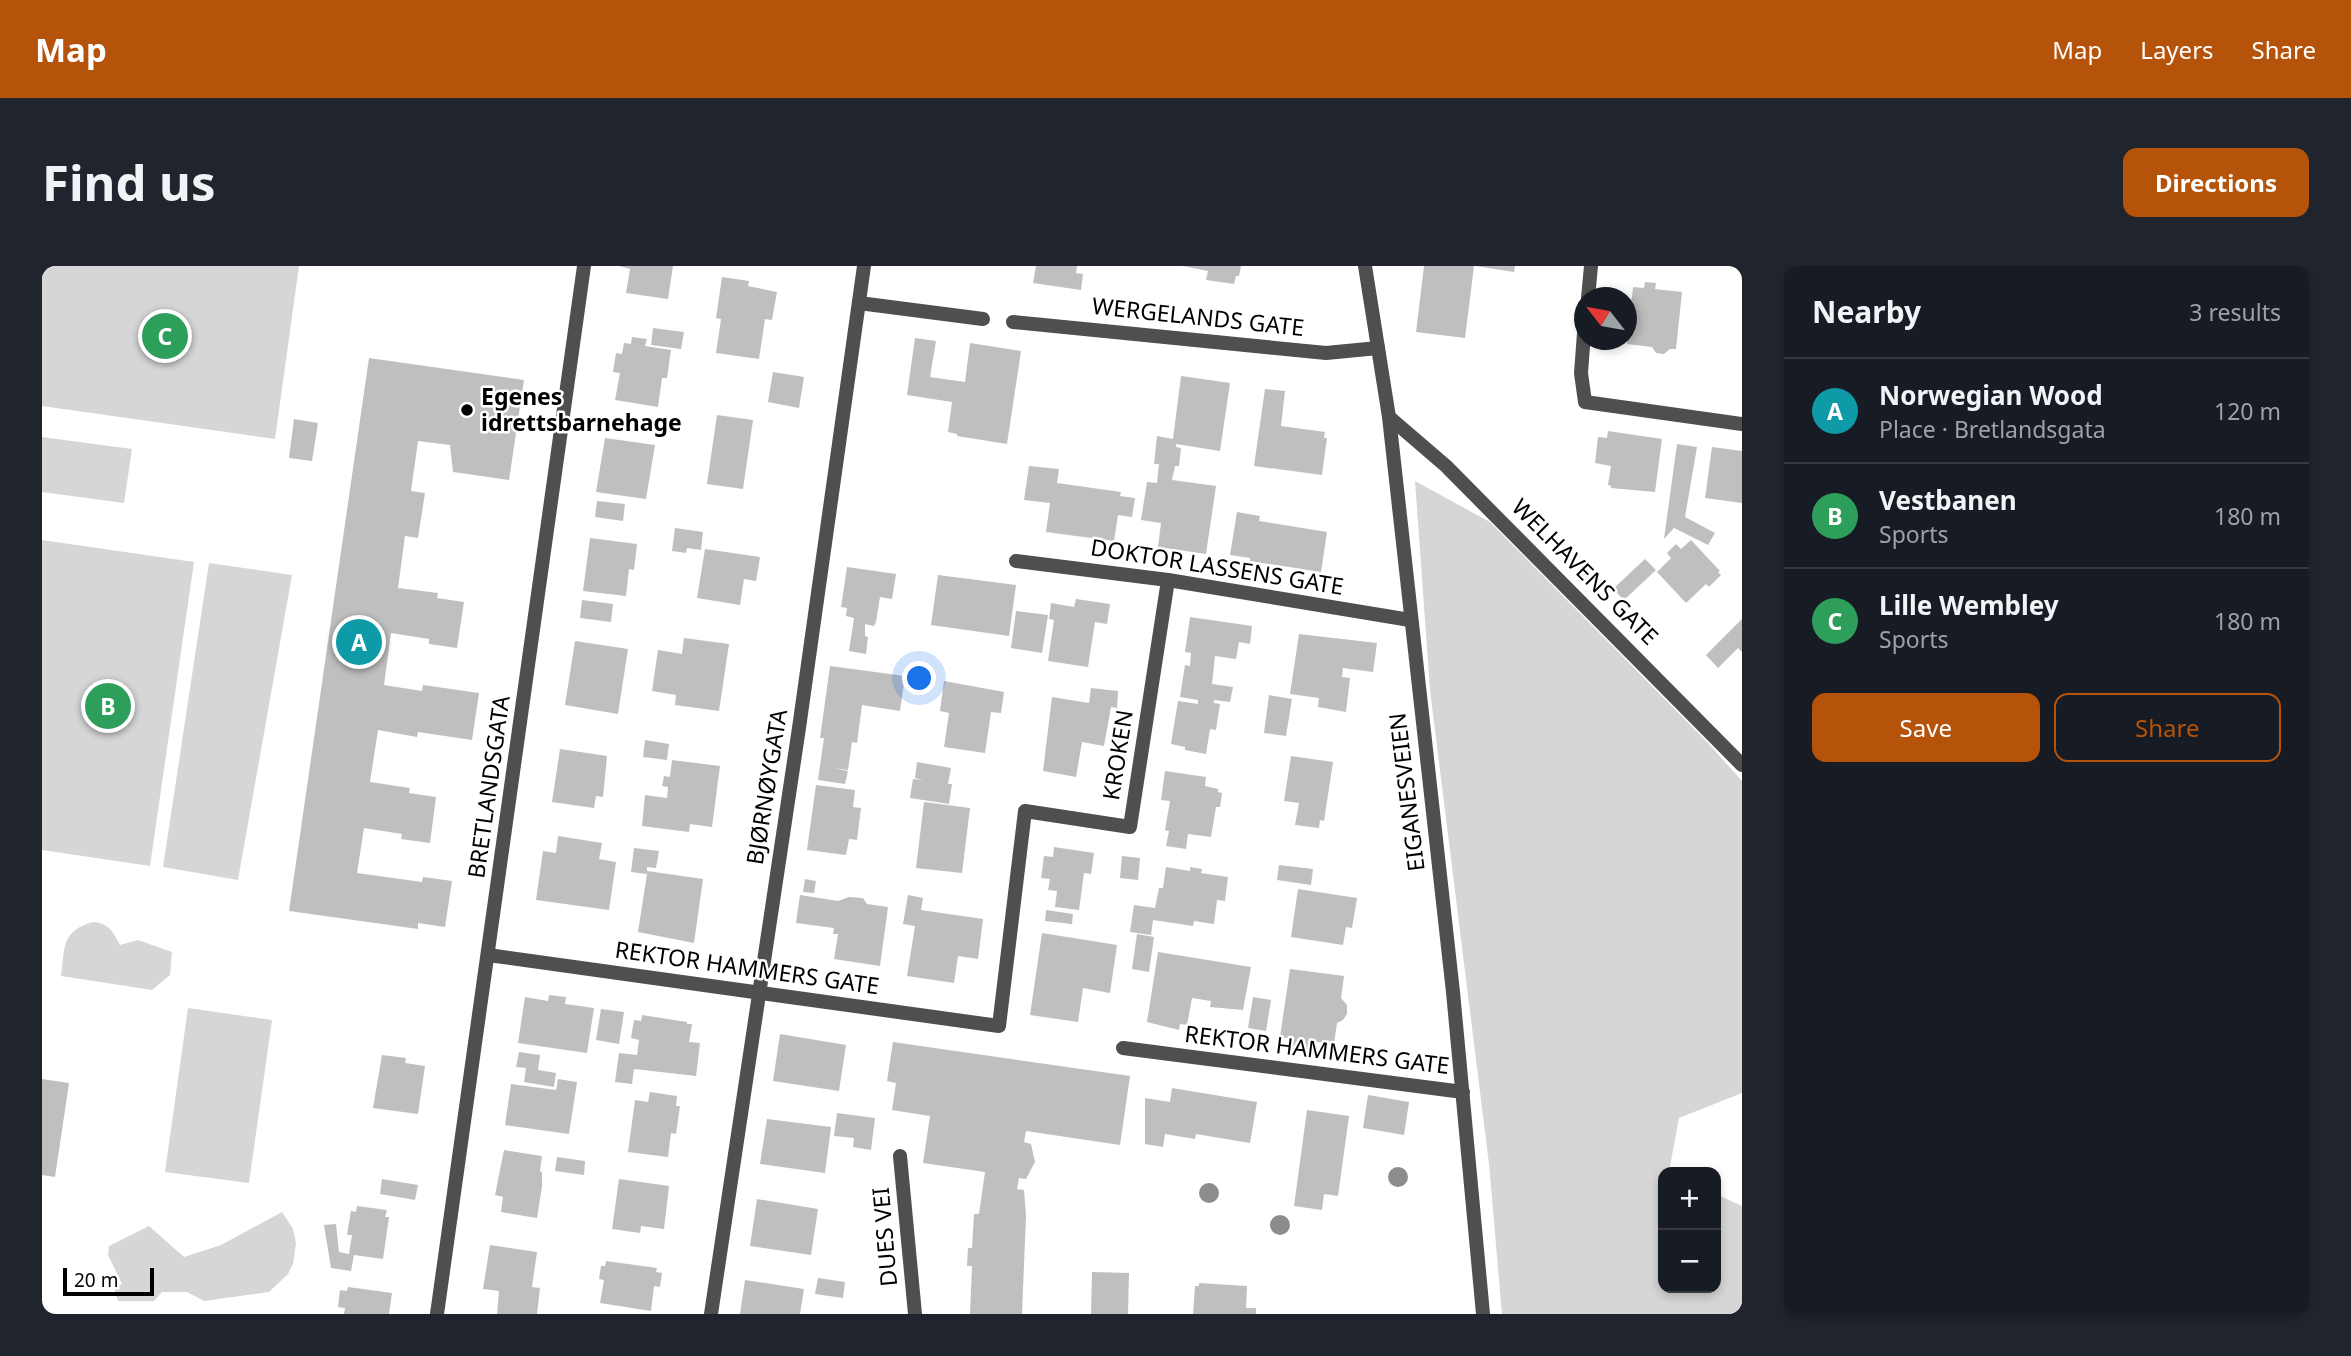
<!DOCTYPE html>
<html lang="en">
<head>
<meta charset="utf-8">
<style>
	body { margin:0; font-family:"Noto Sans",sans-serif; background:#20242c; color:#f1f3f6 }
	.controls { position:absolute; right:21px; bottom:21px; display:grid; overflow:hidden; border-radius:14px; box-shadow:0 4px 10px #0003 }
	.controls button { width:63px; height:63px; display:grid; place-items:center; padding:0; border:0; border-bottom:2px solid #363941; background:#171b24; color:#f1f3f6; font:35px sans-serif }
	.compass { position:absolute; left:1532px; top:21px; width:63px; height:63px; border-radius:50%; background:#171b24; box-shadow:0 4px 10px #0003; rotate:301deg }
	.scale { position:absolute; left:21px; bottom:18px; width:91px; box-sizing:border-box; padding-left:7px; border:4px solid #000; border-top:0; font-size:19px; line-height:24px; white-space:nowrap; color:#000; -webkit-text-stroke:5px #fff; paint-order:stroke }
	.you { position:absolute; left:878px; top:413px; width:24px; height:24px; margin:-18px; border:5px solid #fff; border-radius:50%; background:#1a73e8; box-shadow:0 0 0 10px #1a73e833 }
	.badge { display:grid; place-items:center; width:46px; height:46px; border-radius:50%; background:#b45309; color:#fff; font-size:23px; font-weight:700 }
	.pin { position:absolute; translate:-50% -50%; border:4px solid #fff; box-shadow:0 2px 7px #0006 }
	.list { margin:0; padding:0; list-style:none }
	h2 { display:flex; justify-content:space-between; align-items:center; height:91px; margin:0; padding:0 28px; font-size:30px }
	h2 small { font-size:23px; font-weight:400; color:#9ea1a6 }
	.list li { display:grid; grid-template-columns:46px 1fr auto; gap:21px; align-items:center; box-sizing:border-box; height:105px; padding:0 28px; border-top:2px solid #363941 }
	.list b { display:block; font-size:26px; white-space:nowrap }
	.list p { margin:0; font-size:23px; white-space:nowrap; color:#9ea1a6 }
	.list em { font-size:23px; font-style:normal; color:#9ea1a6 }
	.actions { display:flex; gap:14px; padding:21px 28px }
	.actions a { flex:1; padding:16px 0; border:2px solid #b45309; border-radius:14px; text-align:center; font-size:24px; color:#b45309 }
	.actions .main { background:#b45309; color:#fff }
	.map { position:relative; flex:none; width:1700px; height:1048px; overflow:hidden; border-radius:14px }
	header { display:flex; align-items:center; gap:42px; box-sizing:border-box; height:98px; padding:0 35px; background:#b45309; color:#fff }
	header strong { font-size:33px }
	nav { display:flex; gap:38px; margin-inline-start:auto; font-size:24px }
	.intro { display:flex; align-items:center; justify-content:space-between; box-sizing:border-box; height:168px; padding:0 42px }
	h1 { margin:0; font-size:49px }
	.button { padding:18px 32px; border-radius:14px; background:#b45309; color:#fff; font-size:24px; font-weight:700 }
	main { display:flex; gap:42px; padding:0 42px }
	aside { flex:1; background:#171b24; border-radius:14px; box-shadow:0 4px 10px #0003 }
	.map>svg:first-child { display:block }
	.green { fill:#d6d6d6 }
	.building { fill:#bfbfbf }
	.lines { fill:none; stroke-linecap:round; stroke-linejoin:round }
	.minor { stroke:#4f4f4f; stroke-width:14 }
	.tree { fill:#8c8c8c }
	.poi-dot { fill:#000; stroke:#fff; stroke-width:2.5 }
	.labels { text-anchor:middle; stroke-width:5; stroke-linejoin:round; paint-order:stroke }
	.street-label { font-size:23px; fill:#000; stroke:#fff }
	.poi-label { font-size:23px; font-weight:bold; fill:#000; stroke:#fff; text-anchor:start }
</style>
</head>
<body>
<header>
<strong>Map</strong>
<nav><a>Map</a><a>Layers</a><a>Share</a></nav>
</header>
<div class="intro"><h1>Find us</h1><a class="button">Directions</a></div>
<main>
<div class="map">
<svg width="1700" height="1048" viewBox="0 0 1700 1048">
	<rect width="100%" height="100%" fill="#fff"/>
	<g class="green">
		<path d="M0,0H257L233,173L0,140Z"/>
		<path d="M0,171L90,183L82,237L0,226Z"/>
		<path d="M1373,215L1448,256L1666,477L1700,515V827L1637,852L1627,906H1621V1022H1674V928L1700,940V1048H1460L1447,898L1388,424Z"/>
		<path d="M0,274L152,296L108,600L0,584Z"/>
		<path d="M167,297L250,309L196,614L121,601Z"/>
		<path d="M51,656C67,657 71,666 78,679L96,674L130,686L128,709L110,724L19,710C23,681 19,665 51,656Z"/>
		<path d="M146,742L230,754L207,917L123,906Z"/>
		<path d="M240,946L251,963L254,977L251,998L246,1008L227,1026L162,1035L145,1026H120L112,1035H76L72,1022L80,1018L66,989L67,980L107,960L142,991L179,979Z"/>
	</g>
	<g class="building">
		<path d="M577,0H631L626,33L584,27L588,3Z"/>
		<path d="M994,0H1035L1034,7L1041,8L1039,24L991,17Z"/>
		<path d="M1141,0H1199L1197,10H1194L1192,18L1164,14L1166,5Z"/>
		<path d="M1382,0H1432L1423,72L1374,66Z"/>
		<path d="M1434,0H1473L1472,6Z"/>
		<path d="M680,11L707,15L706,20L735,26L730,54L723,53L717,93L674,87L679,53L674,52Z"/>
		<path d="M1603,16L1614,17L1613,23L1640,26L1634,83H1628L1622,88L1614,87L1610,81L1585,78L1591,21L1602,22Z"/>
		<path d="M611,62L642,66L639,83L609,79Z"/>
		<path d="M590,71L605,73L603,80L629,84L625,112H620L616,141L573,134L578,107L571,106L574,87L580,88L582,77L589,78Z"/>
		<path d="M873,72L894,75L888,111L923,116L928,77L979,85L965,178L915,170V168L906,166L910,136L865,129Z"/>
		<path d="M327,92L482,114L467,214L411,206L408,179L376,175L369,225L383,227L376,272L363,270L356,322L396,327L395,332L422,336L415,382L387,378V373L349,367L342,419L380,425L381,419L437,427L430,474L376,466L375,471L336,464L328,516L368,522L367,527L394,531L388,577L359,573L360,568L322,562L315,607L380,616L381,611L410,615L403,661L376,657V663L247,645Z"/>
		<path d="M731,106L762,111L757,142L726,136Z"/>
		<path d="M1139,110L1188,117L1178,185L1134,178V181L1139,182L1137,200H1133L1130,214L1174,220L1164,288L1116,281L1119,257L1099,254L1105,216L1115,217L1117,198H1112L1115,170L1131,173Z"/>
		<path d="M1223,123L1243,125L1239,160L1283,166L1282,172H1285L1280,209L1212,200Z"/>
		<path d="M675,149L711,154L701,223L665,218Z"/>
		<path d="M252,153L276,157L270,195L247,192Z"/>
		<path d="M1566,165L1620,173L1613,226L1569,222V220L1566,219L1569,200L1553,197L1556,171L1565,172Z"/>
		<path d="M563,172L613,179L604,233L554,226Z"/>
		<path d="M1635,178L1655,181L1643,251L1673,267L1666,279L1632,262L1622,273Z"/>
		<path d="M1670,181L1700,185V237L1663,232Z"/>
		<path d="M987,200L1017,203L1015,217L1079,226L1078,230L1093,232L1090,251L1076,249L1072,275L1004,266L1008,237L982,234Z"/>
		<path d="M555,235L583,238L581,255L553,251Z"/>
		<path d="M1195,246L1218,250L1217,255L1285,266L1279,306L1208,295V292L1188,289Z"/>
		<path d="M633,262L661,266L659,284L645,282L644,287L630,285Z"/>
		<path d="M548,272L595,278L592,304L587,303L584,330L541,325Z"/>
		<path d="M1649,274L1678,305L1676,306L1679,309L1667,321L1664,318L1644,337L1615,306L1629,292L1625,287L1634,278L1639,283Z"/>
		<path d="M663,283L718,291L714,315L702,313L698,339L655,332Z"/>
		<path d="M1603,293L1614,304L1582,334L1571,323Z"/>
		<path d="M805,301L854,308L850,333L838,331L834,356L832,360L823,358V370L826,371L824,388L807,385L812,352L804,350L805,342L799,341Z"/>
		<path d="M896,309L974,319L967,370L889,359Z"/>
		<path d="M1034,333L1068,338L1065,358L1053,356L1046,401L1006,395L1012,354L1007,353L1009,337L1032,341Z"/>
		<path d="M540,334L571,338L569,356L538,352Z"/>
		<path d="M974,345L1006,349L1000,387L969,382Z"/>
		<path d="M1148,351L1210,360L1208,378L1197,376L1194,393L1173,390L1170,418L1191,421L1188,436L1172,434V437L1178,438L1174,464L1168,463L1164,488L1143,484V481L1129,478L1136,435L1156,438V434L1138,431L1143,399L1148,400L1149,387L1143,386Z"/>
		<path d="M1700,353V386L1696,382L1676,402L1664,389Z"/>
		<path d="M1257,368L1335,377L1331,406L1301,402L1300,411L1308,412L1304,446L1276,441L1277,432L1248,428Z"/>
		<path d="M642,372L687,378L677,445L633,439L634,429L610,425L616,384L640,388Z"/>
		<path d="M533,375L586,383L576,448L523,439Z"/>
		<path d="M788,400L863,410L858,445L820,439L815,477L810,476L806,504L791,502L806,505L803,518L776,514L782,472H778Z"/>
		<path d="M902,415L962,426L959,447L949,446L943,487L902,481L907,447L898,445Z"/>
		<path d="M1049,422L1076,425L1075,442L1069,441L1062,480L1040,476L1034,511L1001,505L1010,431L1047,437Z"/>
		<path d="M1227,429L1250,433L1244,470L1222,467Z"/>
		<path d="M603,474L627,478L625,494L601,491Z"/>
		<path d="M518,483L565,490L561,531L554,530L552,542L510,536Z"/>
		<path d="M1249,490L1291,496L1282,555L1278,554L1277,562L1253,559L1257,537L1242,535Z"/>
		<path d="M630,494L678,500L670,561L648,558L647,566L600,560L603,529L625,532L626,521L620,520L622,510L628,511Z"/>
		<path d="M875,496L909,502L906,518H910L907,538L868,532L871,513L881,514L873,512Z"/>
		<path d="M1123,505L1164,511L1163,520L1176,523V526L1180,527L1178,541H1174L1169,571L1146,568L1144,583L1124,580L1127,565L1123,564L1128,535L1119,534Z"/>
		<path d="M774,519L813,524L811,541L819,542L815,574L807,573L804,589L765,584Z"/>
		<path d="M882,536L928,542L920,607L874,602Z"/>
		<path d="M516,570L560,577L557,593L574,596L567,644L494,634L501,585L514,587Z"/>
		<path d="M1012,581L1052,587L1049,608L1042,607L1037,644L1013,641L1015,625L1006,624L1008,613L999,612L1002,590L1011,591Z"/>
		<path d="M592,582L617,585L614,602L605,601V605L661,613L652,677L596,666L605,608L589,606Z"/>
		<path d="M1080,590L1098,592L1096,614L1078,612Z"/>
		<path d="M1237,599L1271,603L1269,619L1235,614Z"/>
		<path d="M1124,601L1148,605V601L1160,603L1159,607L1186,611L1183,635L1175,634L1172,658L1152,655L1151,660L1111,654L1109,669L1088,666L1092,639L1113,642L1117,622H1121Z"/>
		<path d="M763,613L774,615L772,627L761,626Z"/>
		<path d="M1256,623L1315,632L1310,662L1304,661L1301,679L1249,671Z"/>
		<path d="M758,629L796,635L807,631L821,632L825,638L846,641L838,700L792,693L796,668H791L792,662L754,657Z"/>
		<path d="M866,629L881,632L879,644L941,653L936,693L916,690L912,717L865,710L873,660L861,658Z"/>
		<path d="M1004,644L1031,648L1030,658L1003,655Z"/>
		<path d="M1000,667L1075,679L1068,727L1041,722L1036,756L988,749Z"/>
		<path d="M1095,668L1112,671L1107,706L1090,703Z"/>
		<path d="M1116,686L1209,701L1201,744L1168,741L1169,735L1150,732L1145,759L1138,758L1137,764L1105,756Z"/>
		<path d="M1248,703L1302,710L1299,732L1305,739V748L1301,754L1295,757L1292,778L1267,775L1266,783L1249,780L1250,773L1238,771Z"/>
		<path d="M507,729L524,731L523,738L552,742L545,787L476,777L483,731L506,735Z"/>
		<path d="M1211,731L1229,734L1224,765L1206,762Z"/>
		<path d="M559,743L582,746L577,778L554,774Z"/>
		<path d="M600,749L645,756V758H650L647,776L658,777L654,810L592,803L590,818L573,816L577,787L595,789L597,774L589,772L592,754L599,755Z"/>
		<path d="M738,768L804,779L797,825L731,815Z"/>
		<path d="M851,776L1088,810L1078,879L984,865L982,876L989,878L993,896L984,913L977,912L975,923L982,924L984,950L980,1048H928L930,1000H925L926,982H930L932,948H937L943,906L881,897L888,850L850,844L854,817L845,815Z"/>
		<path d="M477,786L498,789L496,804L514,807L512,821L482,816L484,802L474,801Z"/>
		<path d="M340,789L364,792L363,797L383,800L376,848L331,842Z"/>
		<path d="M0,813L27,817L13,911L0,909Z"/>
		<path d="M516,813L535,816L527,868L463,859L469,818L514,824Z"/>
		<path d="M1130,822L1215,836L1208,877L1154,868L1153,873L1123,868L1121,881L1103,878V832L1128,836Z"/>
		<path d="M608,826L635,830L634,840H638L634,868L629,867L626,891L586,886L593,834L606,836Z"/>
		<path d="M1326,829L1367,836L1362,869L1321,862Z"/>
		<path d="M1265,844L1307,850L1296,930L1282,928L1280,944L1252,940Z"/>
		<path d="M795,847L833,852L829,884L811,881L812,872L792,870Z"/>
		<path d="M725,853L789,861L783,907L718,898Z"/>
		<path d="M462,884L500,890L498,905L500,906V920L495,952L459,946L461,931L453,929Z"/>
		<path d="M515,891L543,895L542,909L513,905Z"/>
		<path d="M340,913L376,919L373,934L338,928Z"/>
		<path d="M577,913L627,920L622,963L599,960L598,967L570,963Z"/>
		<path d="M715,933L776,943L769,989L708,980Z"/>
		<path d="M315,940L345,944L343,951H347L341,993L312,989L309,1005L289,1002L282,959L294,958L297,986L307,988L310,969H305L309,945L314,946Z"/>
		<path d="M448,979L495,986L490,1021L498,1022L495,1048H455L457,1025L441,1023Z"/>
		<path d="M564,995L615,1002L614,1006L620,1007L618,1021L612,1020L609,1045L558,1037L562,1014L557,1013L559,1000H563Z"/>
		<path d="M1050,1006L1087,1007L1086,1048H1049Z"/>
		<path d="M776,1012L803,1016L801,1032L773,1028Z"/>
		<path d="M703,1014L762,1023L758,1048H698Z"/>
		<path d="M1157,1017L1205,1020L1204,1042H1214V1048H1151L1153,1020H1157Z"/>
		<path d="M306,1021L350,1027L347,1048H302L303,1042L296,1041L298,1024L305,1025Z"/>
	</g>
	<g class="lines">
		<g class="minor">
			<path d="M1323,0L1347,151L1411,726L1441,1048"/>
			<path d="M1546,32L1549,0"/>
			<path d="M817,37L941,53"/>
			<path d="M971,56L1284,87L1336,82"/>
			<path d="M1542,67L1539,107L1543,136L1700,158"/>
			<path d="M1347,151L1404,200L1700,499"/>
			<path d="M974,295L1126,314L1368,354"/>
			<path d="M446,689L957,760L983,545L1088,561L1126,314"/>
			<path d="M1081,782L1421,826"/>
			<path d="M858,890L873,1048"/>
			<path d="M395,1048L542,0"/>
			<path d="M669,1048L757,462L822,0"/>
		</g>
	</g>
	<g class="tree">
		<circle cx="1356" cy="911" r="10"/>
		<circle cx="1167" cy="927" r="10"/>
		<circle cx="1238" cy="959" r="10"/>
	</g>
	<circle class="poi-dot" cx="425" cy="144" r="7"/>
	<g class="labels">
		<g class="street-label">
			<text transform="translate(1156 51) rotate(6)" y="8">WERGELANDS GATE</text>
			<text transform="translate(1175 301) rotate(9)" y="8">DOKTOR LASSENS GATE</text>
			<text transform="translate(1543 306) rotate(45)" y="8">WELHAVENS GATE</text>
			<text transform="translate(1076 489) rotate(-81)" y="8">KROKEN</text>
			<text transform="translate(447 521) rotate(-82)" y="8">BRETLANDSGATA</text>
			<text transform="translate(725 521) rotate(-81)" y="8">BJØRNØYGATA</text>
			<text transform="translate(1365 526) rotate(-97)" y="8">EIGANESVEIEN</text>
			<text transform="translate(705 702) rotate(8)" y="8">REKTOR HAMMERS GATE</text>
			<text transform="translate(1275 784) rotate(7)" y="8">REKTOR HAMMERS GATE</text>
			<text transform="translate(843 971) rotate(-95)" y="8">DUES VEI</text>
		</g>
		<g class="poi-label">
			<text x="439" y="139">Egenes<tspan x="439" dy="26">idrettsbarnehage</tspan></text>
		</g>
	</g>
</svg>
<div class="controls">
<button>+</button>
<button>−</button>
</div>
<svg class="compass" viewBox="-18 -18 36 36"><path d="M0-13l5 13h-10z" fill="#e53935"/><path d="M0 13l5-13h-10z" fill="#9ea1a6"/></svg>
<div class="scale">20 m</div>
<div class="you"></div>
<div class="pin badge" style="left:317px;top:376px;background:#0f9aa8">A</div>
<div class="pin badge" style="left:66px;top:440px;background:#2e9e5b">B</div>
<div class="pin badge" style="left:123px;top:70px;background:#2e9e5b">C</div>
</div>
<aside>
<h2>Nearby<small>3 results</small></h2>
<ul class="list">
<li><span class="badge" style="background:#0f9aa8">A</span><div><b>Norwegian Wood</b><p>Place · Bretlandsgata</p></div><em>120 m</em></li>
<li><span class="badge" style="background:#2e9e5b">B</span><div><b>Vestbanen</b><p>Sports</p></div><em>180 m</em></li>
<li><span class="badge" style="background:#2e9e5b">C</span><div><b>Lille Wembley</b><p>Sports</p></div><em>180 m</em></li>
</ul>
<div class="actions"><a class="main">Save</a><a>Share</a></div>
</aside>
</main>
</body>
</html>
